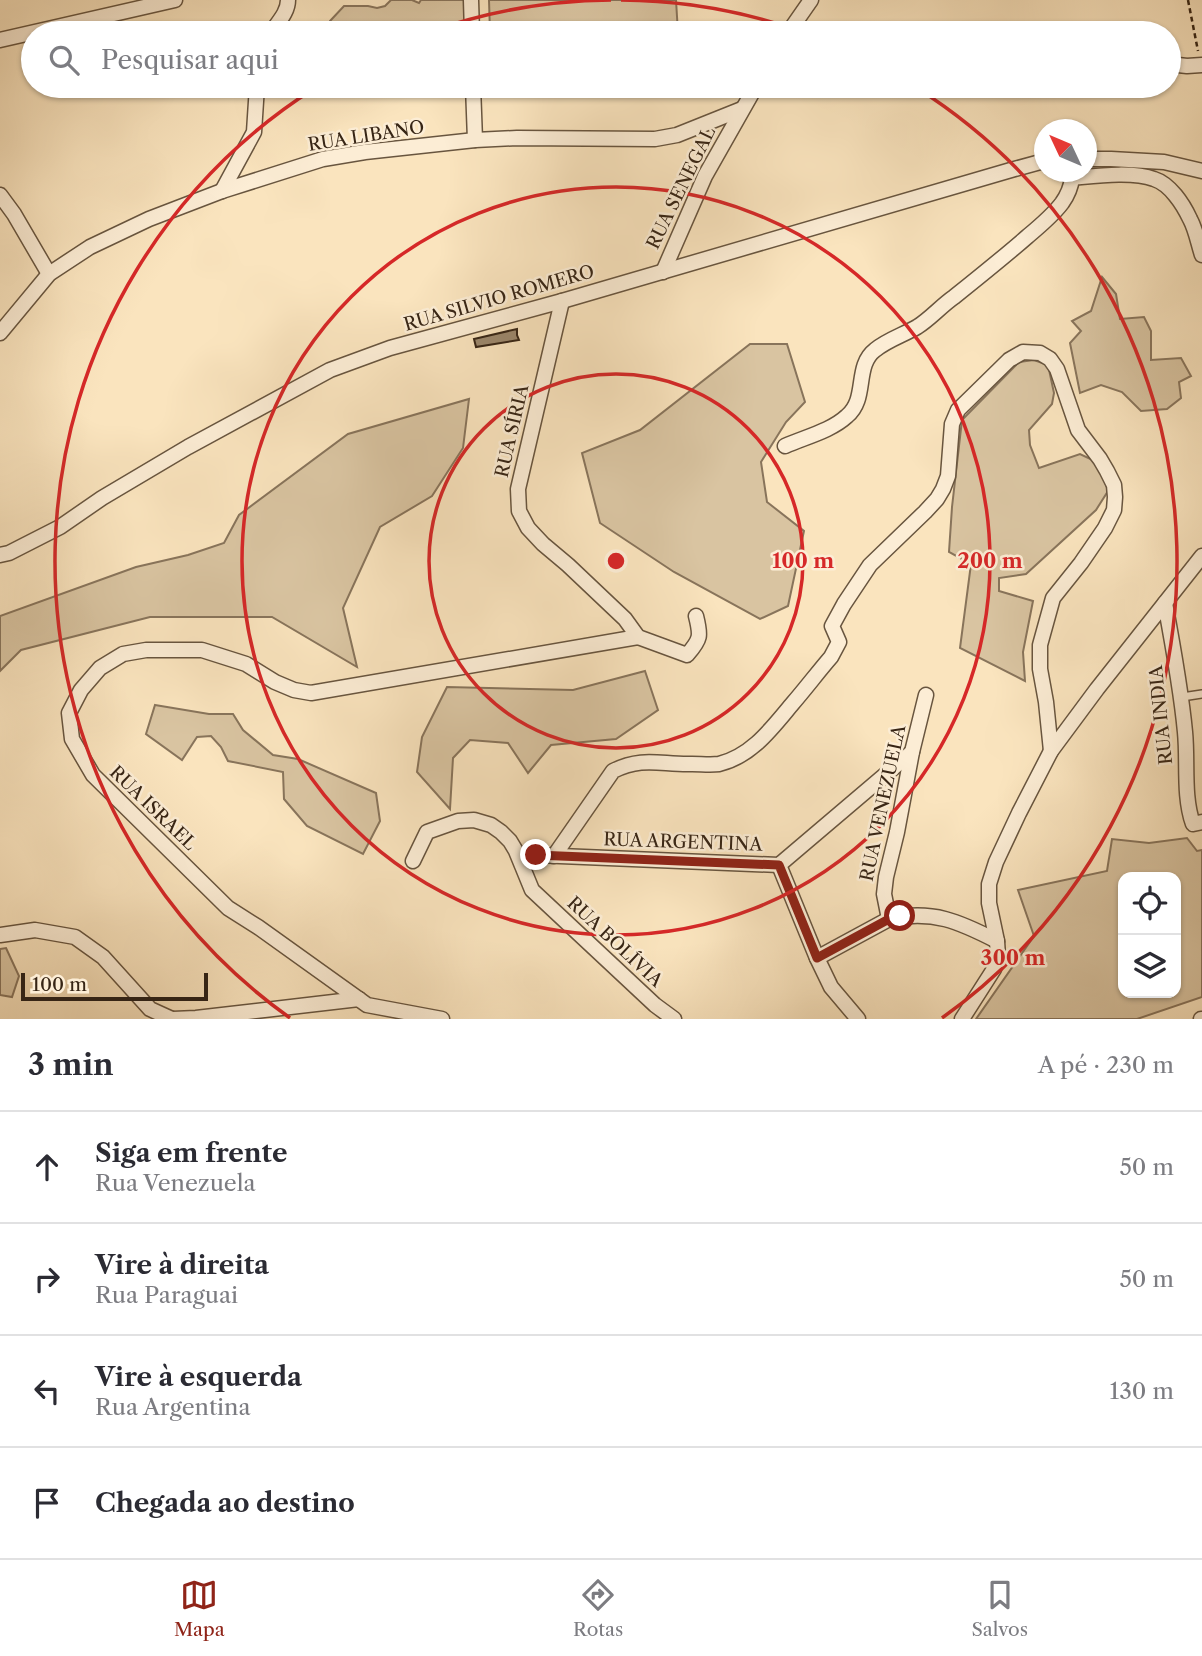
<!DOCTYPE html>
<html lang="pt">
<head>
<meta charset="utf-8">
<style>
	body { margin:0; font-family:"Libre Caslon Text",serif; background:#f2f2f3; color:#2b2b33 }
	.controls { position:absolute; right:21px; bottom:21px; display:grid; overflow:hidden; border-radius:14px; box-shadow:0 2px 5px #0004 }
	.controls button { width:63px; height:63px; display:grid; place-items:center; padding:0; border:0; border-bottom:2px solid #e1e1e2; background:#fff; color:#2b2b33; font:35px sans-serif }
	.compass { position:absolute; left:1034px; top:119px; width:63px; height:63px; border-radius:50%; background:#fff; box-shadow:0 2px 5px #0004; rotate:314deg }
	.scale { position:absolute; left:21px; bottom:18px; width:187px; box-sizing:border-box; padding-left:7px; border:4px solid #372515; border-top:0; font-size:19px; line-height:24px; white-space:nowrap; color:#372515; -webkit-text-stroke:5px #fcedd5; paint-order:stroke }
	.stop { position:absolute; width:21px; height:21px; margin:-16px; border:5px solid #8f2418; border-radius:50%; background:#fff }
	.stop.end { background:#8f2418; border-color:#fff; box-shadow:0 2px 7px #0008 }
	.list { margin:0; padding:0; list-style:none }
	h2 { display:flex; justify-content:space-between; align-items:center; height:91px; margin:0; padding:0 28px; font-size:30px }
	h2 small { font-size:23px; font-weight:400; color:#7c7c81 }
	.list li { display:grid; grid-template-columns:46px 1fr auto; gap:21px; align-items:center; box-sizing:border-box; height:112px; padding:0 28px; border-top:2px solid #e1e1e2 }
	.list b { display:block; font-size:26px; white-space:nowrap }
	.list p { margin:0; font-size:23px; white-space:nowrap; color:#7c7c81 }
	.list em { font-size:23px; font-style:normal; color:#7c7c81 }
	.icon { flex:none; width:38px; height:38px; fill:none; stroke:currentColor; stroke-width:2; stroke-linecap:round; stroke-linejoin:round }
	.map { position:relative; flex:none; width:1202px; height:1019px; overflow:hidden }
	.search { position:absolute; background:#fff; box-shadow:0 2px 5px #0004; left:21px; right:21px; top:21px; height:77px; display:flex; align-items:center; gap:18px; box-sizing:border-box; padding:0 24px; border-radius:38px; color:#7c7c81; font-size:26px }
	.sheet { height:539px; background:#fff }
	nav { display:flex; justify-content:space-around; align-items:center; box-sizing:border-box; height:98px; border-top:2px solid #e1e1e2; background:#fff; font-size:19px; color:#7c7c81 }
	nav a { display:grid; justify-items:center; gap:4px }
	nav .on { color:#8f2418 }
	.map>svg:first-child { display:block }
	.green { fill:#d9c4a1; stroke:#88745b; stroke-width:2; fill-rule:evenodd }
	.building { fill:#9c886d; stroke:#372515; stroke-width:2 }
	.lines { fill:none; stroke-linecap:round; stroke-linejoin:round }
	.lane-casing { stroke:#68553f; stroke-width:10 }
	.street-casing { stroke:#68553f; stroke-width:17 }
	.path { stroke:#372515; stroke-width:2.5; stroke-dasharray:5 3.5; stroke-linecap:butt }
	.lane { stroke:#fcedd5; stroke-width:7 }
	.street { stroke:#fcedd5; stroke-width:14 }
	.route { stroke:#8f2418; stroke-width:9 }
	.ring { fill:none; stroke:#d62828; stroke-width:3.5 }
	.labels { text-anchor:middle; stroke-width:5; stroke-linejoin:round; paint-order:stroke }
	.street-label { font-size:18px; fill:#372515; stroke:#fcedd5 }
	.centre { fill:#d62828; stroke:#fcedd5; stroke-width:3.5 }
	.ring-label { font-size:21px; text-anchor:middle; font-weight:bold; fill:#d62828; stroke:#fcedd5; stroke-width:5; stroke-linejoin:round; paint-order:stroke }
</style>
</head>
<body>
<div class="map">
<svg width="1202" height="1019" viewBox="0 0 1202 1019">
	<rect width="100%" height="100%" fill="#fae4be"/>
	<filter id="stains"><feTurbulence type="fractalNoise" baseFrequency=".00286" numOctaves="4"/><feColorMatrix values="0 0 0 0 .2 0 0 0 0 .09 0 0 0 0 .02 0 0 0 .5 -.17"/></filter>
	<radialGradient id="worn" r=".72"><stop offset=".6" stop-color="#630" stop-opacity="0"/><stop offset="1" stop-color="#630" stop-opacity=".3"/></radialGradient>
	<g class="green">
		<path d="M391,0H412L419,3L421,0H467L468,33H328L330,21L344,6H368L377,8L385,6Z"/>
		<path d="M489,0H676L678,33H490Z"/>
		<path d="M1102,277L1116,294L1120,319L1144,317L1151,331V360L1181,358L1191,376L1179,382L1181,398L1167,409L1141,411L1122,392L1101,385L1080,393L1070,343L1081,331L1072,321L1091,311Z"/>
		<path d="M750,344H787L805,402L786,422L761,462L767,502L804,531L788,606L760,619L674,572L600,523L582,453L640,430Z"/>
		<path d="M1034,360L1048,365L1054,393L1052,404L1029,430L1030,445L1039,468L1080,454L1099,463L1108,491L1096,510L1026,574L999,578V591L1033,601L1023,652L1025,681L960,648L971,564L949,552L952,507L962,420L1019,362Z"/>
		<path d="M469,399L463,448L432,496L380,527L343,608L357,667L272,617H150L21,650L0,671V616L136,567L188,555L224,543L239,515L348,434Z"/>
		<path d="M645,671L658,710L616,739L551,745L528,773L508,743L470,740L453,758L450,809L417,772L422,737L447,687L573,690Z"/>
		<path d="M155,705L209,714H233L243,730L273,755L298,759L376,793L380,821L363,854L307,826L284,799L283,772L228,761L221,747L211,736L197,737L182,760L146,734Z"/>
		<path d="M1187,838L1197,851L1202,850V997L1137,1019H976L1034,936L1018,890L1107,871L1112,839L1149,843ZM1123,877H1176V993H1123Z"/>
		<path d="M6,948L19,976L12,997L0,995V949Z"/>
	</g>
	<path class="building" d="M517,329V335L519,340L476,347L474,339Z"/>
	<g class="lines">
		<g class="lane-casing">
			<path id="lane" d="M1182,697L1202,694"/>
		</g>
		<g class="street-casing">
			<g id="street">
				<path d="M471,0L472,33"/>
				<path d="M271,33C277,23 288,13 288,0"/>
				<path d="M788,33L811,0"/>
				<path d="M0,40L175,0"/>
				<path d="M1169,64L1187,66L1202,65"/>
				<path d="M473,86L475,140"/>
				<path d="M1086,159H1111L1164,162L1202,171"/>
				<path d="M1063,172L1072,178C1095,176 1132,171 1154,179C1170,184 1183,204 1190,219C1196,230 1198,243 1202,255"/>
				<path d="M222,191L254,132L257,86"/>
				<path d="M0,195L14,214L49,274"/>
				<path d="M663,272L705,176L756,86"/>
				<path d="M562,301L518,489L519,511L528,528L543,544L568,565L625,619L638,637L687,655C701,639 701,636 696,616"/>
				<path d="M0,333L49,274L90,247L149,219L222,191L323,159L365,152L475,140L517,138L655,139L677,135L742,109"/>
				<path d="M785,446C805,437 831,431 847,416C868,399 854,366 875,350C887,340 903,335 917,327C930,319 941,306 954,297C979,277 1004,257 1028,236C1040,226 1053,215 1062,203C1067,196 1071,187 1072,178"/>
				<path d="M0,555L9,553L60,527L102,498L188,447L330,370L390,348L562,301L1011,170L1044,161"/>
				<path d="M1165,603C1173,646 1181,689 1185,732C1188,762 1183,796 1193,824L1202,822"/>
				<path d="M536,855L779,865L912,752"/>
				<path d="M554,856L613,771C643,756 661,765 692,764C701,764 711,765 719,764C752,756 772,728 793,703C806,688 818,672 831,657L839,642L832,626L844,604L870,565L925,512L937,499L943,489L948,476L952,424L958,410L1009,360L1023,352L1040,353L1050,359L1057,369L1078,430L1100,459L1107,471L1114,485L1115,497L1114,510L1105,528L1081,563L1053,598L1040,645V669L1046,702L1051,751"/>
				<path d="M413,861L427,832L458,821L474,820L491,825L501,832L510,841L516,851L532,890L655,1005L674,1019"/>
				<path d="M779,865L817,958L831,987L858,1019"/>
				<path d="M889,919L884,894L886,877L897,832L912,752L926,695"/>
				<path d="M0,935L35,930L75,937L103,957L150,1009L172,1019"/>
				<path d="M817,958L889,919C932,909 960,922 997,941"/>
				<path d="M173,1019L196,1018L359,999"/>
				<path d="M442,1019L367,1005L258,927L228,908L93,775L72,739L69,713L81,690L100,668L123,654L146,650H202L246,664L275,682L294,690L311,693L638,637"/>
				<path d="M962,1019L994,969L998,956L997,941L989,903V884L996,862L1019,813L1051,751L1097,689L1202,556"/>
				<path d="M1201,1019H1202"/>
			</g>
		</g>
		<path class="path" d="M1188,0L1198,51"/>
		<use href="#lane" class="lane"/>
		<use href="#street" class="street"/>
	</g>
	<g class="lines">
		<path class="route" d="M536,855L779,865L817,958L889,919L900,916"/>
	</g>
	<g class="ring">
		<circle cx="616" cy="561" r="187"/>
		<circle cx="616" cy="561" r="374"/>
		<path d="M290 1018A561 561 0 0 1 315 88M429 32A561 561 0 0 1 611 0M621 0A561 561 0 0 1 803 32M917 88A561 561 0 0 1 942 1018"/>
	</g>
	<g class="labels">
		<g class="street-label">
			<text transform="translate(366 136) rotate(-9)" y="6">RUA LIBANO</text>
			<text transform="translate(681 188) rotate(-64)" y="6">RUA SENEGAL</text>
			<text transform="translate(499 298) rotate(-16)" y="6">RUA SILVIO ROMERO</text>
			<text transform="translate(512 431) rotate(-77)" y="6">RUA SÍRIA</text>
			<text transform="translate(1161 715) rotate(-96)" y="6">RUA INDIA</text>
			<text transform="translate(883 803) rotate(-78)" y="6">RUA VENEZUELA</text>
			<text transform="translate(153 808) rotate(44)" y="6">RUA ISRAEL</text>
			<text transform="translate(683 842) rotate(2)" y="6">RUA ARGENTINA</text>
			<text transform="translate(615 942) rotate(43)" y="6">RUA BOLÍVIA</text>
		</g>
	</g>
	<circle cx="616" cy="561" r="10" class="centre"/>
	<g class="ring-label">
		<text x="803" y="568">100 m</text>
		<text x="990" y="568">200 m</text>
		<text x="1013" y="965">300 m</text>
	</g>
	<rect width="100%" height="100%" filter="url(#stains)"/>
	<rect width="100%" height="100%" fill="url(#worn)"/>
</svg>
<div class="controls">
<button><svg class="icon" aria-label="locate" viewBox="0 0 24 24"><circle cx="12" cy="12" r="6"/><path d="M12 2v4M12 18v4M2 12h4M18 12h4"/></svg></button>
<button><svg class="icon" aria-label="layers" viewBox="0 0 24 24"><path d="M12 4l9 5-9 5-9-5zM3 14l9 5 9-5"/></svg></button>
</div>
<svg class="compass" viewBox="-18 -18 36 36"><path d="M0-13l5 13h-10z" fill="#e53935"/><path d="M0 13l5-13h-10z" fill="#7c7c81"/></svg>
<div class="scale">100 m</div>
<div class="stop" style="left:900px;top:916px"></div>
<div class="stop end" style="left:536px;top:855px"></div>
<div class="search"><svg class="icon" aria-label="search" viewBox="0 0 24 24"><circle cx="10" cy="10" r="6"/><path d="M15 15l6 6"/></svg>Pesquisar aqui</div>
</div>
<section class="sheet">
<h2>3 min<small>A pé · 230 m</small></h2>
<ul class="list">
<li><svg class="icon" aria-label="ahead" viewBox="0 0 24 24"><path d="M12 20V5M6 11l6-6 6 6"/></svg><div><b>Siga em frente</b><p>Rua Venezuela</p></div><em>50 m</em></li>
<li><svg class="icon" aria-label="right" viewBox="0 0 24 24"><path d="M7 20v-9h11M14 6l5 5-5 5"/></svg><div><b>Vire à direita</b><p>Rua Paraguai</p></div><em>50 m</em></li>
<li><svg class="icon" aria-label="left" viewBox="0 0 24 24"><path d="M17 20v-9H6M10 6l-5 5 5 5"/></svg><div><b>Vire à esquerda</b><p>Rua Argentina</p></div><em>130 m</em></li>
<li><svg class="icon" aria-label="arrive" viewBox="0 0 24 24"><path d="M6 21V4h12l-3 4 3 4H6"/></svg><div><b>Chegada ao destino</b></div></li>
</ul>
</section>
<nav>
<a class="on"><svg class="icon" aria-label="map" viewBox="0 0 24 24"><path d="M3 6l6-2 6 2 6-2v14l-6 2-6-2-6 2zM9 4v14M15 6v14"/></svg>Mapa</a>
<a><svg class="icon" aria-label="directions" viewBox="0 0 24 24"><path d="M12 3l9 9-9 9-9-9zM9 14v-3h6M13 9l2 2-2 2"/></svg>Rotas</a>
<a><svg class="icon" aria-label="saved" viewBox="0 0 24 24"><path d="M7 4h10v16l-5-4-5 4z"/></svg>Salvos</a>
</nav>
</body>
</html>
